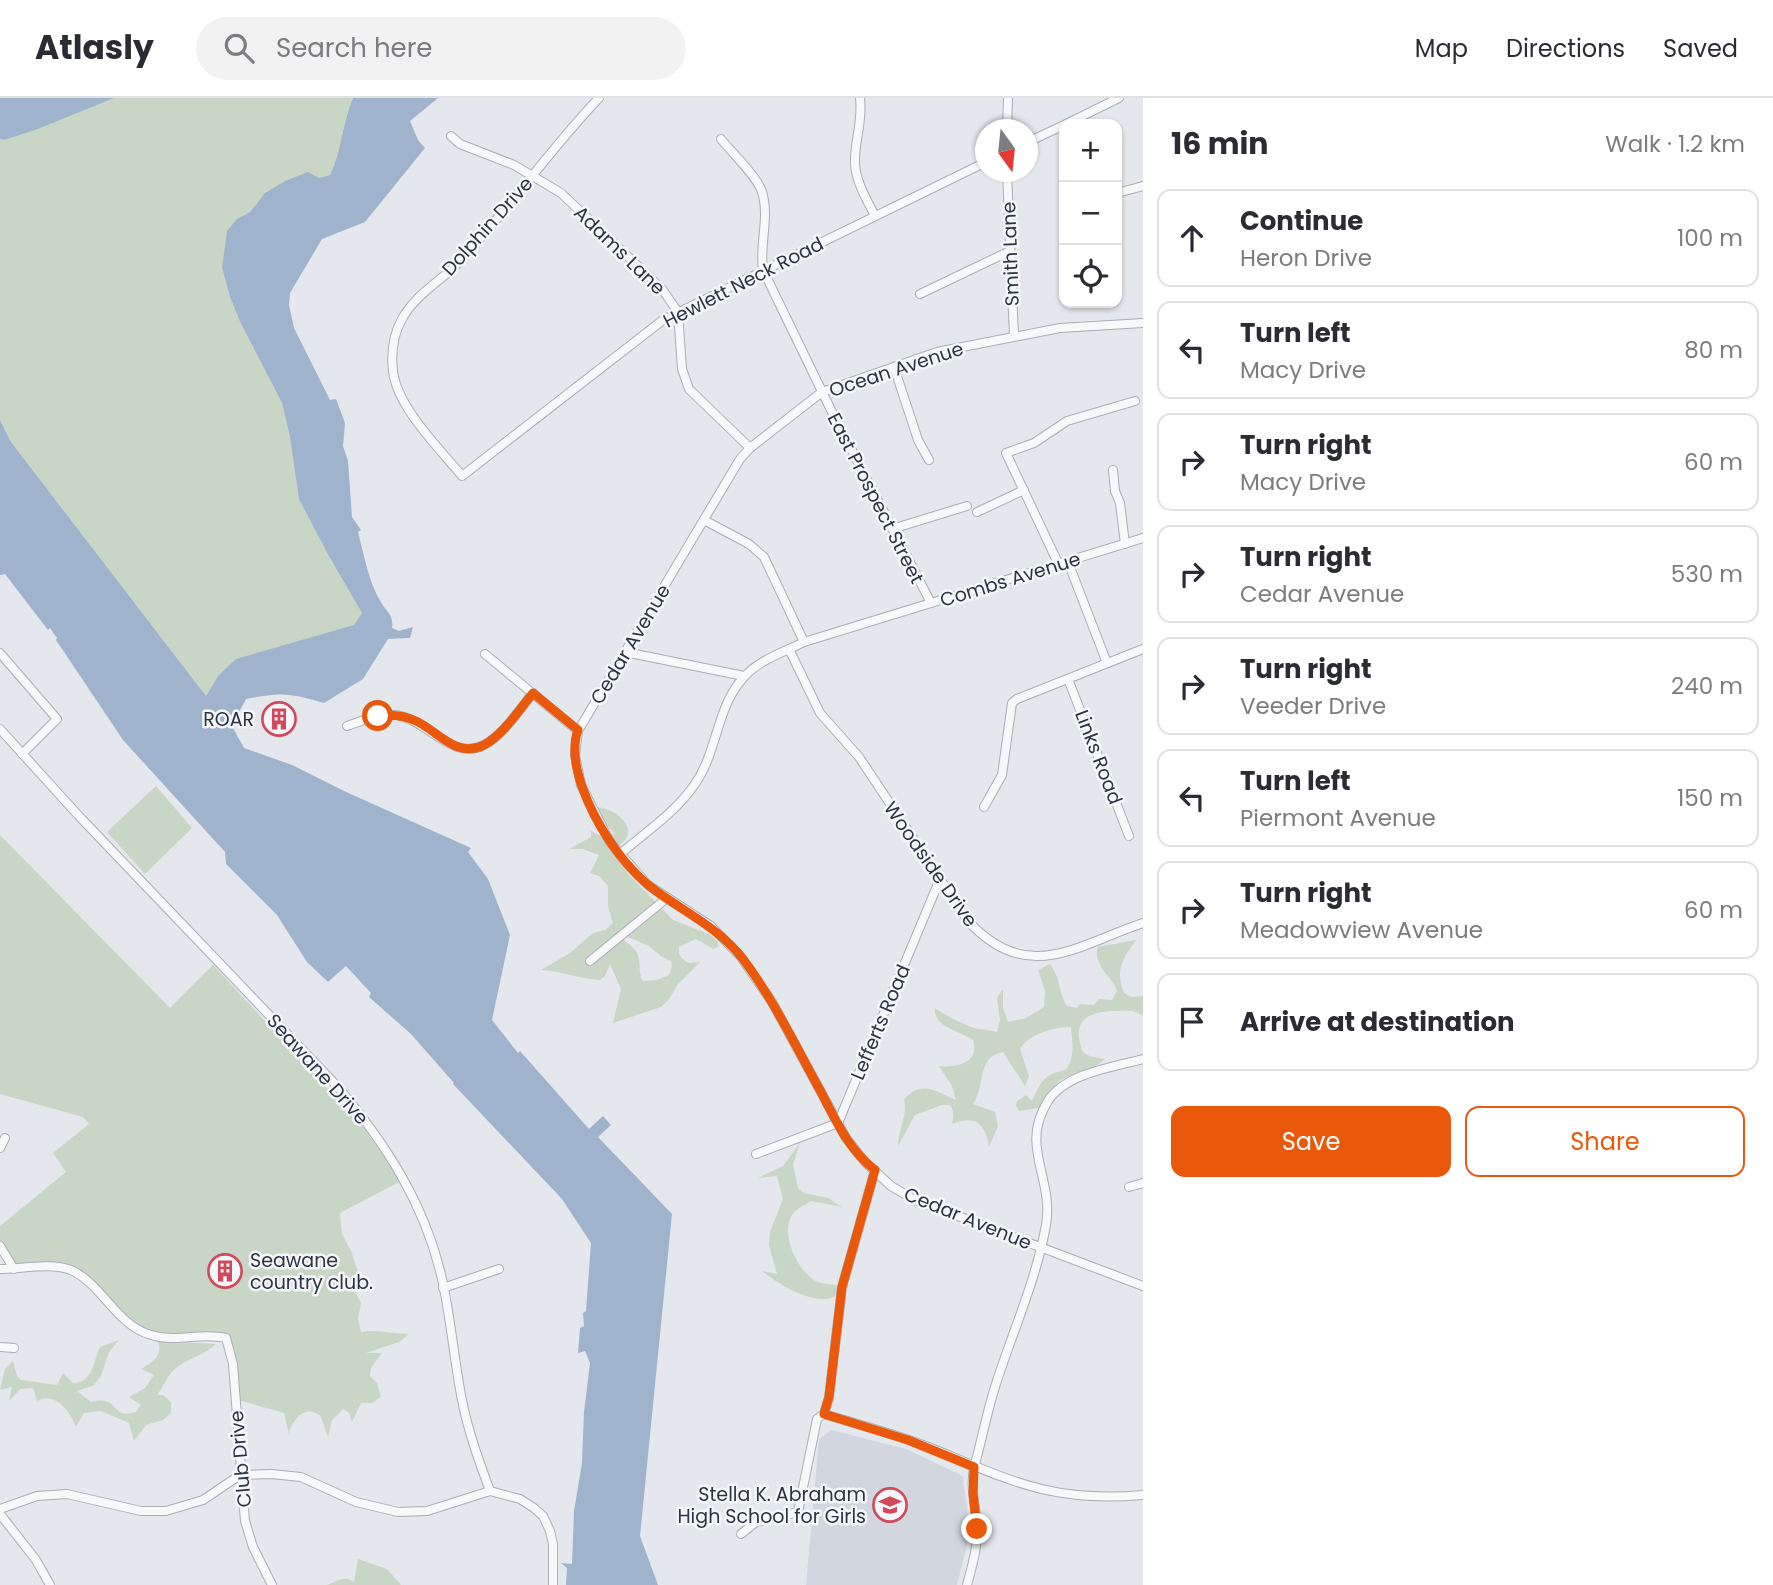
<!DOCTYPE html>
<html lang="en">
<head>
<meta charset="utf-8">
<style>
	body { margin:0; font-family:Poppins,sans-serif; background:#f2f2f3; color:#2b2b33 }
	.controls { position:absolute; right:21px; top:21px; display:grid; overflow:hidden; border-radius:14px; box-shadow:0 2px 5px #0004 }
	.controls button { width:63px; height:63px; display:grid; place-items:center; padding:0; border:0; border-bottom:2px solid #e1e1e2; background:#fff; color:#2b2b33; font:35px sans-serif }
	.compass { position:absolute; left:975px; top:21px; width:63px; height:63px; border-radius:50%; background:#fff; box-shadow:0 2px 5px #0004; rotate:165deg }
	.stop { position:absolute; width:21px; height:21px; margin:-16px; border:5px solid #ea580c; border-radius:50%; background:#fff }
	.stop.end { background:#ea580c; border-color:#fff; box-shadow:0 2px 7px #0008 }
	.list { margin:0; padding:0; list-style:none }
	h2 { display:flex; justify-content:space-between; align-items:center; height:91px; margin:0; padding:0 28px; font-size:30px }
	h2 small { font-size:23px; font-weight:400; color:#7c7c81 }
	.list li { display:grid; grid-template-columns:46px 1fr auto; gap:21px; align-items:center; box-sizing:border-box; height:98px; margin:0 14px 14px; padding:0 14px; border:2px solid #e1e1e2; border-radius:14px }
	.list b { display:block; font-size:26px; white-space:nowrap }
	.list p { margin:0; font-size:23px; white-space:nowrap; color:#7c7c81 }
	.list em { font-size:23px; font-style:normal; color:#7c7c81 }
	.actions { display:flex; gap:14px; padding:21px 28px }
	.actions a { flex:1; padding:16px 0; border:2px solid #ea580c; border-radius:14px; text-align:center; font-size:24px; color:#ea580c }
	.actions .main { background:#ea580c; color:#fff }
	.icon { flex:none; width:38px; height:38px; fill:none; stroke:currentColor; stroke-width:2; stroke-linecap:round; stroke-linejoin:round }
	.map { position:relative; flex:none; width:1143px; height:1487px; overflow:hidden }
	header { display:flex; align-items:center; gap:42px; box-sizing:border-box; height:98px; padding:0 35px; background:#fff; border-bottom:2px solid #e1e1e2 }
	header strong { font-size:33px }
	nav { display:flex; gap:38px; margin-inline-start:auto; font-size:24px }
	.search { width:490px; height:63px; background:#f2f2f3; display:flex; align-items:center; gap:18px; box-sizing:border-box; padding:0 24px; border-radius:38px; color:#7c7c81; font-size:26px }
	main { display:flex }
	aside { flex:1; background:#fff }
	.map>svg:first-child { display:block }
	.built { fill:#d2d6de }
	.green { fill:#c9d6c5; fill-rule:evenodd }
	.water { fill:#9fb4cc }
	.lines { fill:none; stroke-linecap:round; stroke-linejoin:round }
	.minor-casing { stroke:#a9aeb7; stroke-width:10 }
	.minor { stroke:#f7f8fa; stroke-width:8 }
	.route { stroke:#ea580c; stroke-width:9 }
	.labels { text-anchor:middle; stroke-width:5; stroke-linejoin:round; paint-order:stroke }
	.street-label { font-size:19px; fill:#2b3445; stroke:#f4f6f9 }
	.poi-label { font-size:19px; fill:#2b3445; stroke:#f4f6f9; text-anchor:end }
</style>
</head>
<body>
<header>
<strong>Atlasly</strong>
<div class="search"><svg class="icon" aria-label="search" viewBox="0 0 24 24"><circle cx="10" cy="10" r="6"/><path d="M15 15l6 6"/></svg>Search here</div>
<nav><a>Map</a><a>Directions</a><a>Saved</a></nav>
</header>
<main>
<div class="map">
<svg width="1143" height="1487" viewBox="0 0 1143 1487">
	<rect width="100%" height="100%" fill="#e4e7ec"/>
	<path class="built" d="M831,1332L906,1351L963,1378L970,1436L957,1487H806L819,1342Z"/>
	<g class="green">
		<path d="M114,0H353C342,25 342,52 330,77L266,95L250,114L237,121L222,170L230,199L240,224L282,305L290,339L330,460L362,515L354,528L218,578L206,598L11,344L0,322V41L4,42Z"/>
		<path d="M156,688L192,730L145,776L107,734Z"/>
		<path d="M596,709C622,711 646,739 610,751L629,777L673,822L711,837L718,844V849L713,851L696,841L679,849C678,858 681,860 688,865L700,864L678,886L669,901L661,909L613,925L621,891L610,866L605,878L600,882C580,881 561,873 541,872L570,855L593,835L605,832L613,825L608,808V788L599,778L590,775L599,757L583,751H569L591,739V733L601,738L615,736L600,719ZM619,835L649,848L662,859L671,863L672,869L669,877L657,882L643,883C637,873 642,862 636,853C631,846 623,844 619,835Z"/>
		<path d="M0,737L170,910L213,867L364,1030L401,1083L340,1115L342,1136L351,1153L358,1174L354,1192L361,1205L358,1221L361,1234C377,1231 392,1236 409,1236L399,1244L366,1255H382L371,1270L370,1278L377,1285L381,1299L372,1305H361L352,1324L349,1315L343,1311L332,1322L328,1339C325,1333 323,1320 319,1317C304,1306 291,1324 289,1336L284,1315L235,1301L229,1243L221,1239L154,1241L126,1225L79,1177L65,1170H15L0,1147V1128L66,1074L53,1055L89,1026L83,1019L0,996Z"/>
		<path d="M1136,842C1122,862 1115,871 1124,895L1131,899L1143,898V918C1134,912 1127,912 1117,913C1099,913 1076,916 1079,940C1080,944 1081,952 1084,955C1089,959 1100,960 1105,961L1097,967L1060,982L1038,1010L1019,1013L1016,1007L1017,1003L1026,997L1032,1003C1037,992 1041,981 1052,976C1058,973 1064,974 1068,969C1075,957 1072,941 1071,929C1054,929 1028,936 1020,951L1029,978L1025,988L1003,954C976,959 986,988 973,1006L995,1014L998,1028L989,1049C986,1026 975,1016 952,1026C954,1018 954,1013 950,1007H942L915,1017L898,1048C898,1032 908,1017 904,1001C923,981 937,994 956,1002L952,988L939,968C957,970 980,965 973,942C960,933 933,929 935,910C942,916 970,930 979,931C985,932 990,932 997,934L1000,922L997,900L1003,891V910L1008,924L1026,920L1044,909L1045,893L1038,872L1050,866C1061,881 1058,893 1067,908L1077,910L1080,906L1094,907L1099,901L1112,902L1117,893C1112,878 1092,867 1098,849Z"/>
		<path d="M800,1045L793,1066L798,1090L804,1095L828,1100L842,1109L811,1103C803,1108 793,1112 790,1121C782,1140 799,1176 818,1184C826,1187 837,1186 846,1189C840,1194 835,1200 827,1201C804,1202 780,1187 762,1173L777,1176L769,1147L770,1134L783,1101L777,1078L758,1080L783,1068Z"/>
		<path d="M119,1242L109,1254L101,1278L94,1287L77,1293L91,1304C95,1303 99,1302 104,1303C118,1305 115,1321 136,1314L141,1307L129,1299L145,1290L154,1277L141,1271C153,1264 163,1258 158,1243L216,1246C205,1257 189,1260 177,1269C167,1277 164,1288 157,1297H163L171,1304V1315L163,1322L146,1327L134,1343L129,1325L101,1313L84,1315L76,1329C70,1313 55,1293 37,1303L33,1290L20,1291L9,1303L12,1289L0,1292L5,1271L13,1263L17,1278L21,1282L57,1287L63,1275L73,1285C93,1285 93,1264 100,1249Z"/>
		<path d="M358,1461L387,1471L401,1487H327C339,1483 344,1477 354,1484Z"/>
	</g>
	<g class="water">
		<path d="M0,0H114L35,32L4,42L0,41Z"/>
		<path d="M353,0H438L410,23L418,42L425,50L365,124L322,141L290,195L289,207L294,230L330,302L336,301L345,325L343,348L348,363L352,419L361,432L358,434C364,457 369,486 382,506C387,514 394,518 392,530L399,533L413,529L410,540L388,541L363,581L324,605C289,595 282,594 246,601L232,628L244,650L292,667L344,693L471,750L468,754L488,781L510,837L492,922L518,955L520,953L589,1031L603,1018L611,1027L598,1039L672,1116L640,1438L658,1487H566L567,1470L561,1465L572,1466L574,1413L582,1365L584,1314L590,1265L585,1253L578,1255L580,1230L584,1228L583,1215L586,1213L591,1145L562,1101L453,986L454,985L411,936L369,899L371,895L346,868L328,884L307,864L277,817L226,766L225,754L123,642L56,542L57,540L50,530L48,532L5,476L0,477V322L11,344L206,598L218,578L236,561L354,527L362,515L330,460L299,401L290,339L282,305L240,224L230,199L222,170L227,133L237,121L250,114L265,95L285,83L308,74L319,80L330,77C342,52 342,25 353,0Z"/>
	</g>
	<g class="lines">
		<g class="minor-casing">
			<g id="minor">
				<path d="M599,0C550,51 510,110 461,162C442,183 416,195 402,221C393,237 391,255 393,273C397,309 439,350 462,378L663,222L986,64"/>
				<path d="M860,0C863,25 854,43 855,66C856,84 867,102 875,118"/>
				<path d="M1066,26L1119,0"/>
				<path d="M1007,32L1008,0"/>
				<path d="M451,38L460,46L514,67L561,95L662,191L678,214L682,271L689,291L750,350"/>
				<path d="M721,41C732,55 757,78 762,94C770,119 759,147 763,172L831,312L931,505"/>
				<path d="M1028,44L1064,27"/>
				<path d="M1007,74L1014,238"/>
				<path d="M1117,95L1143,88"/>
				<path d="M920,196L1010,153"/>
				<path d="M1143,225L1060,230L937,254L822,294L750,350L740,361L578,633L575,657L581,687L610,744L648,787L711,828L741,859L772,904L846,1040L865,1064L891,1088L913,1101L1143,1188"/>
				<path d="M894,269L918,342L929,362"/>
				<path d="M1113,372L1115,393L1120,405L1125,446"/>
				<path d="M977,414L1024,392"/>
				<path d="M704,422L749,446L764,459L804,544"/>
				<path d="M892,431L967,408"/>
				<path d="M1068,464L1107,565"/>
				<path d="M1058,465L1006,355L1034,345L1067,323L1135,303"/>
				<path d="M789,551L820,615L859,659L968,823C1028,888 1077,847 1143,825"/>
				<path d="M625,554L744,578"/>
				<path d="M0,555L57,621L22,656"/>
				<path d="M485,556L578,633"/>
				<path d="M1068,581L1129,738"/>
				<path d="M347,628C362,623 379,615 395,617C426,620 452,664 484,647C503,637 519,612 533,595"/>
				<path d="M0,631L77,716L336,987C385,1044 425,1106 442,1181C451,1221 454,1262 462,1302C468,1333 479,1363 490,1393"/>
				<path d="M984,709L1002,677L1012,605L1017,601L1143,551"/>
				<path d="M620,756C646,734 676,714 695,686C718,653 716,609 744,579C759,562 784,554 804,544L1143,440"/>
				<path d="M590,863L667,800"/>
				<path d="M0,1050L5,1040"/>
				<path d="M756,1056L838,1025L940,781"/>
				<path d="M1129,1089L1143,1085"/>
				<path d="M0,1148L14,1171"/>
				<path d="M0,1171C21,1171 51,1164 71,1172C102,1186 116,1227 151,1237C176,1245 201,1234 226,1240L233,1266L245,1423L253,1449L272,1487"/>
				<path d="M443,1190L499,1171"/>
				<path d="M0,1249L14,1250"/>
				<path d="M824,1316C860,1327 896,1336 931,1350C1012,1383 1052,1405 1143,1397"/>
				<path d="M0,1411L37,1398L67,1396L141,1413H166L203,1402L240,1377L271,1376L301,1379L356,1404L398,1414L427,1413L490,1393L520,1401L534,1410L543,1418L550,1433L553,1446V1487"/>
				<path d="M0,1416L36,1462L50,1487"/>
				<path d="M741,1436L756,1424L798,1414L817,1321L824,1316L829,1299L842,1189L875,1072"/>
				<path d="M967,1487C972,1468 978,1449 977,1430C976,1409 969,1387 975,1366C982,1341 987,1314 995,1289C1012,1235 1036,1183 1046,1127C1054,1079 1019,1049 1048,1003C1066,975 1113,969 1143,961"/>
			</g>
		</g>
		<use href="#minor" class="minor"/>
	</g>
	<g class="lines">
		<path class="route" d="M378,618C391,616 403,617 416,623C438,633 456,661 484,647C503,637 519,612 533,595L578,632C566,665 591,715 609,742C621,760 638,780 656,793C686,815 719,830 743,861C774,902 796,949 821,994C836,1023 849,1052 875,1072L842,1189L829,1299L824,1316L908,1342L974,1369L973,1395L977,1431"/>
	</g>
	<defs>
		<g id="building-ring" transform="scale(1.75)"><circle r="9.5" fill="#f4f6f9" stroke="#d1495b" stroke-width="1.5"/><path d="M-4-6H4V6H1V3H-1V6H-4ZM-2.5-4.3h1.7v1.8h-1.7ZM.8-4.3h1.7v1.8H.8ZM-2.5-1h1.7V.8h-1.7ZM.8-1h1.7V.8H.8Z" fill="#d1495b"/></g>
		<g id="school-ring" transform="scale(1.75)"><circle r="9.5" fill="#f4f6f9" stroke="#d1495b" stroke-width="1.5"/><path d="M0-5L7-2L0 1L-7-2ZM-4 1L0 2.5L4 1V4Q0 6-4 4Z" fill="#d1495b"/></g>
	</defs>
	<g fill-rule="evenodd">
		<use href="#building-ring" x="279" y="621"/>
		<use href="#building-ring" x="225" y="1173"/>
		<use href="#school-ring" x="890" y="1407"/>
	</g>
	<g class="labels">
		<g class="street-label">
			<text transform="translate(487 128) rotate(-48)" y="7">Dolphin Drive</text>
			<text transform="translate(620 152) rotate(44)" y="7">Adams Lane</text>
			<text transform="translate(1010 156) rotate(-92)" y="7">Smith Lane</text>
			<text transform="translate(743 184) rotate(-27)" y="7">Hewlett Neck Road</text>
			<text transform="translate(896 271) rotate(-18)" y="7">Ocean Avenue</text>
			<text transform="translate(876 400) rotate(63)" y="7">East Prospect Street</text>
			<text transform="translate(1010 481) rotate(-17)" y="7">Combs Avenue</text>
			<text transform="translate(630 546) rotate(-59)" y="7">Cedar Avenue</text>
			<text transform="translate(1099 659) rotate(69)" y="7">Links Road</text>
			<text transform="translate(931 766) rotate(55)" y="7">Woodside Drive</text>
			<text transform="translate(880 924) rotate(-67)" y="7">Lefferts Road</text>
			<text transform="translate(318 971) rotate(48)" y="7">Seawane Drive</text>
			<text transform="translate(968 1120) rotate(22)" y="7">Cedar Avenue</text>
			<text transform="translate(240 1361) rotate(-95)" y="7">Club Drive</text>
		</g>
		<g class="poi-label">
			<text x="254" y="628">ROAR</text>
			<text x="250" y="1169" text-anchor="start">Seawane<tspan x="250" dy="22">country club.</tspan></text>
			<text x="866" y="1403">Stella K. Abraham<tspan x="866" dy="22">High School for Girls</tspan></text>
		</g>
	</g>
</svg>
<div class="controls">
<button>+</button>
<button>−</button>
<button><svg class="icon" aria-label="locate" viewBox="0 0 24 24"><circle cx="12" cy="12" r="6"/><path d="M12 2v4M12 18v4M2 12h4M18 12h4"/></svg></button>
</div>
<svg class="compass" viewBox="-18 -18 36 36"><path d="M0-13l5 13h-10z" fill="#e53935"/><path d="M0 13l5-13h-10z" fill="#7c7c81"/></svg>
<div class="stop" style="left:378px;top:618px"></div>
<div class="stop end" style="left:977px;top:1431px"></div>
</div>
<aside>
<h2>16 min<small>Walk · 1.2 km</small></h2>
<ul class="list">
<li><svg class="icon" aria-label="ahead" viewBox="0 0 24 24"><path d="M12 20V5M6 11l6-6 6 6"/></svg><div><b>Continue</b><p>Heron Drive</p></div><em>100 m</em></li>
<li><svg class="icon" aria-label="left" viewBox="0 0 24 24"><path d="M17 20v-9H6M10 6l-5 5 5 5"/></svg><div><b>Turn left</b><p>Macy Drive</p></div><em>80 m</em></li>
<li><svg class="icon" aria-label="right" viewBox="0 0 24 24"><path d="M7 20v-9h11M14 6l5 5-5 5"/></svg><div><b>Turn right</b><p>Macy Drive</p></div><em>60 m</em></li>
<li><svg class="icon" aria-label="right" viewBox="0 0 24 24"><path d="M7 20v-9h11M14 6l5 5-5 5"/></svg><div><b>Turn right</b><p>Cedar Avenue</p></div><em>530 m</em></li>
<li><svg class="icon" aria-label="right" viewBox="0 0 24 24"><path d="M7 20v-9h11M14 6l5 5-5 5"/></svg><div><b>Turn right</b><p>Veeder Drive</p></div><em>240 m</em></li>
<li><svg class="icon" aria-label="left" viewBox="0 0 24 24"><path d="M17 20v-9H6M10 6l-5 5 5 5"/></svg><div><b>Turn left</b><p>Piermont Avenue</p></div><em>150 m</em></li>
<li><svg class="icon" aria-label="right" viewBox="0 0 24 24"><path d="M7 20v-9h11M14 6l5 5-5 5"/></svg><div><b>Turn right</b><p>Meadowview Avenue</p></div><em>60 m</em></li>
<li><svg class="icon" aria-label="arrive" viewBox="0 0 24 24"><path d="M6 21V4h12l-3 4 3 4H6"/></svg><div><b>Arrive at destination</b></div></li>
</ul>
<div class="actions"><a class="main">Save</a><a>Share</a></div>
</aside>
</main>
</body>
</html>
